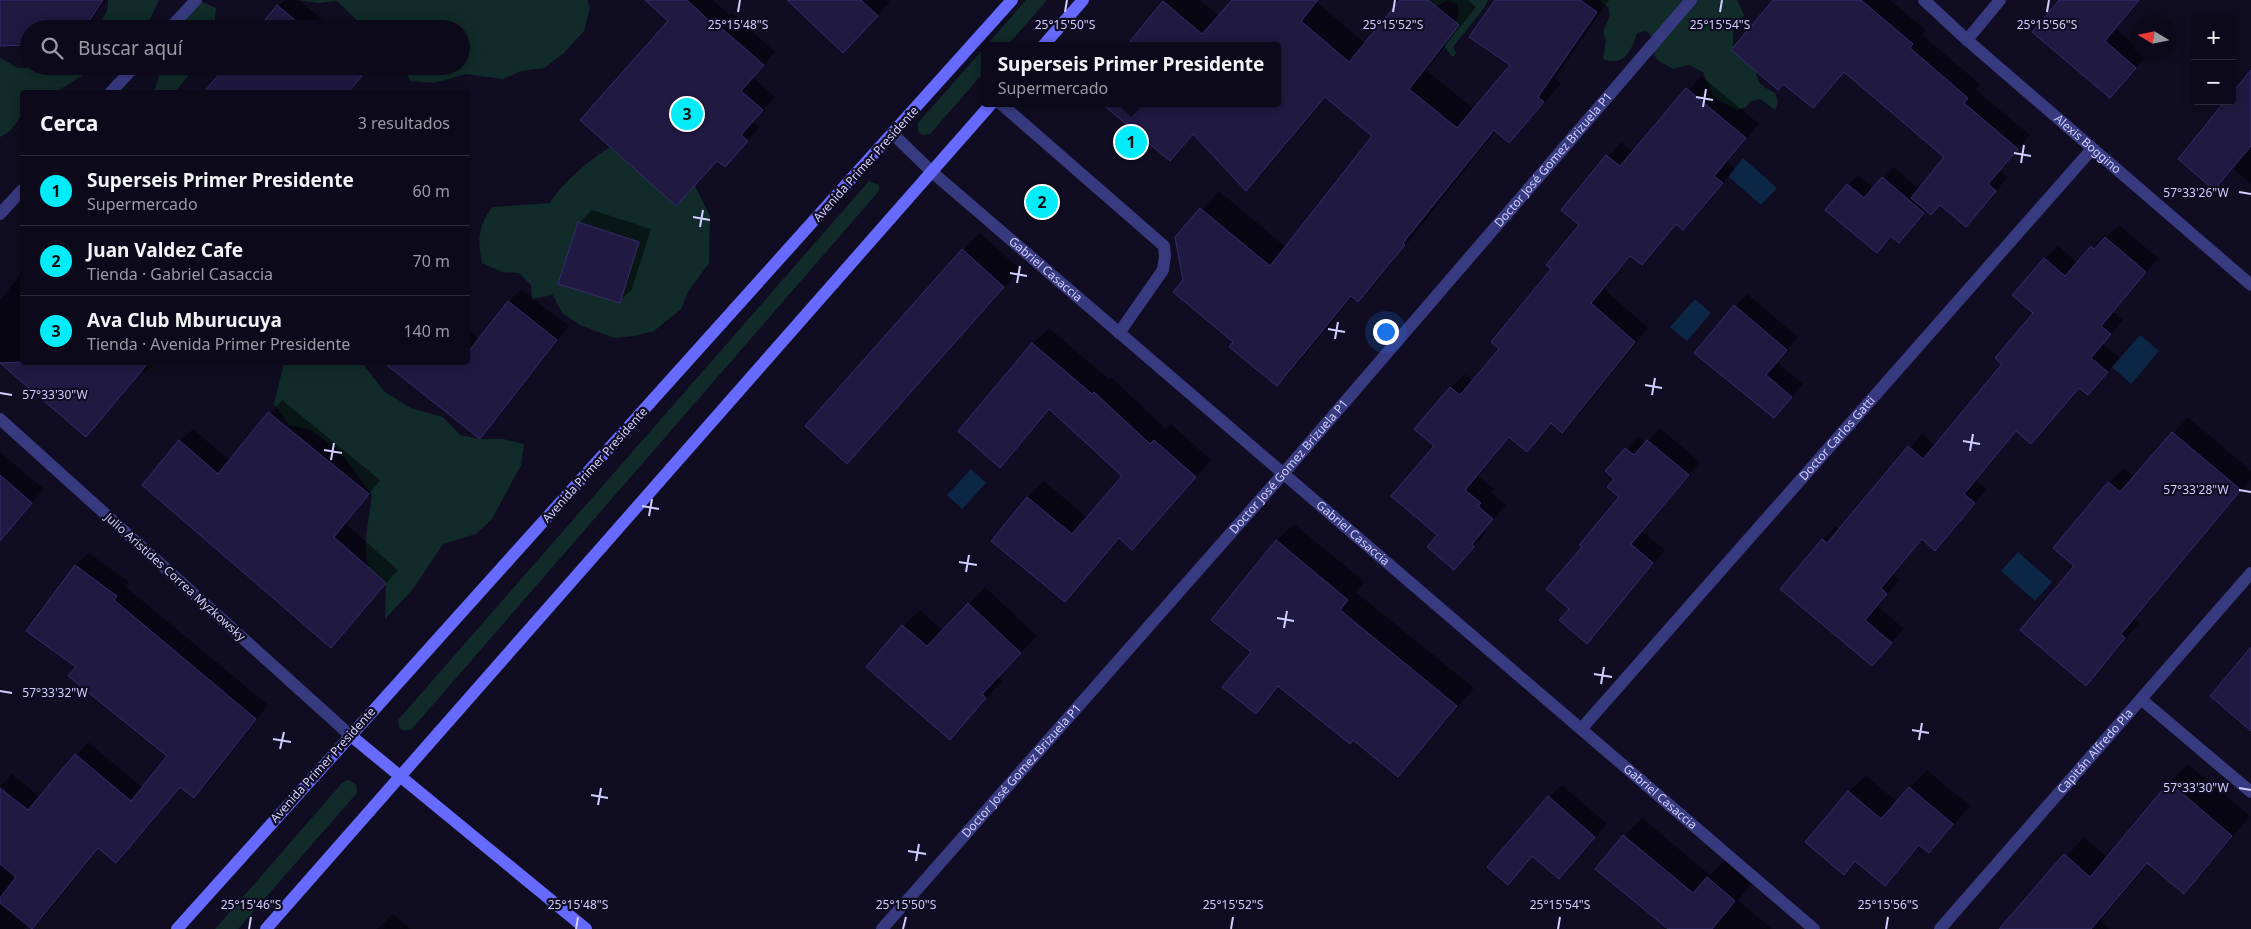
<!DOCTYPE html>
<html lang="es">
<head>
<meta charset="utf-8">
<style>
	body { margin:0; font-family:"Noto Sans",sans-serif; background:#1a1827; color:#f1f3f6 }
	.controls { position:absolute; right:15px; top:15px; display:grid; overflow:hidden; border-radius:5px; box-shadow:0 2px 12px #0003 }
	.controls button { width:45px; height:45px; display:grid; place-items:center; padding:0; border:0; border-bottom:1px solid #2c2b39; background:#0c0a1a; color:#f1f3f6; font:25px sans-serif }
	.compass { position:absolute; left:2131px; top:15px; width:45px; height:45px; border-radius:50%; background:#0c0a1a; box-shadow:0 2px 12px #0003; rotate:280deg }
	.you { position:absolute; left:1385px; top:331px; width:18px; height:18px; margin:-12px; border:4px solid #fff; border-radius:50%; background:#1a73e8; box-shadow:0 0 0 8px #1a73e833 }
	.badge { display:grid; place-items:center; width:32px; height:32px; border-radius:50%; background:#01ecf8; color:#111; font-size:16px; font-weight:700 }
	.pin { position:absolute; translate:-50% -50%; border:2px solid #fff; box-shadow:0 1px 5px #0006 }
	.popup { position:absolute; left:981px; top:42px; width:300px; height:65px; box-sizing:border-box; display:grid; place-content:center; border-radius:5px; background:#0c0a1a; filter:drop-shadow(0 1px 4px #0005); font-size:16px; white-space:nowrap; color:#9a9aa2 }
	.popup b { font-size:19px; color:#f1f3f6 }
	.popup::after { content:''; position:absolute; left:50%; top:100%; margin-left:-10px; border:10px solid transparent; border-top-color:#0c0a1a }
	.list { margin:0; padding:0; list-style:none }
	h2 { display:flex; justify-content:space-between; align-items:center; height:65px; margin:0; padding:0 20px; font-size:21px }
	h2 small { font-size:16px; font-weight:400; color:#9a9aa2 }
	.list li { display:grid; grid-template-columns:32px 1fr auto; gap:15px; align-items:center; box-sizing:border-box; height:70px; padding:0 20px; border-top:1px solid #2c2b39 }
	.list b { display:block; font-size:19px; white-space:nowrap }
	.list p { margin:0; font-size:16px; white-space:nowrap; color:#9a9aa2 }
	.list em { font-size:16px; font-style:normal; color:#9a9aa2 }
	.icon { flex:none; width:28px; height:28px; fill:none; stroke:currentColor; stroke-width:2; stroke-linecap:round; stroke-linejoin:round }
	.map { position:relative; flex:none; width:2251px; height:929px; overflow:hidden }
	.search { position:absolute; background:#0c0a1a; box-shadow:0 2px 12px #0003; left:20px; top:20px; width:450px; height:55px; display:flex; align-items:center; gap:12px; box-sizing:border-box; padding:0 18px; border-radius:28px; color:#9a9aa2; font-size:19px }
	.panel { position:absolute; background:#0c0a1a; box-shadow:0 2px 12px #0003; left:20px; top:90px; width:450px; height:275px; border-radius:5px }
	.map>svg:first-child { display:block }
	.green { fill:#102b29 }
	.water { fill:#0c2646 }
	.shadow { fill:#0007 }
	.building { fill:#201a42; stroke:#352c6e }
	.lines { fill:none; stroke-linecap:round; stroke-linejoin:round }
	.lane { stroke:#383a80; stroke-width:12 }
	.street { stroke:#383a80; stroke-width:12 }
	.secondary { stroke:#666afe; stroke-width:12 }
	.ticks { fill:none; stroke:#d1ceff; stroke-width:2 }
	.labels { text-anchor:middle; stroke-width:4.5; stroke-linejoin:round; paint-order:stroke }
	.street-label { font-size:12px; fill:#d1ceff; stroke:#100d22 }
	.ticks-label { font-size:12px; text-anchor:middle; fill:#d1ceff; stroke:#100d22; stroke-width:4.5; stroke-linejoin:round; paint-order:stroke }
</style>
</head>
<body>
<div class="map">
<svg width="2251" height="929" viewBox="0 0 2251 929">
	<rect width="100%" height="100%" fill="#100d22"/>
	<g class="green">
		<path d="M108,0H159L148,23L143,29H98L108,8Z"/>
		<path d="M198,0L216,8L214,29H175Z"/>
		<path d="M298,0H587L590,7L584,31L564,53L544,68L521,71L503,79L466,74L434,83L410,81L403,66H461V29H366L337,1L318,3Z"/>
		<path d="M1026,0H1047L1007,46H986Z"/>
		<path d="M1413,0H1488L1484,8L1453,47L1456,53L1453,57C1428,32 1467,28 1457,4L1448,0L1432,9Z"/>
		<path d="M1599,0H1737L1744,15L1733,29V46L1756,59C1756,81 1756,83 1775,93L1778,102L1775,110L1760,99L1751,101L1746,107L1737,110L1714,98L1703,72L1689,65L1673,69C1654,58 1654,62 1653,37L1646,31L1637,33C1632,49 1624,68 1603,59L1606,40L1603,32L1610,16L1609,8Z"/>
		<path d="M985,47V71L930,134L922,135L918,131V123Z"/>
		<path d="M0,58L18,68L97,66L56,92H22V115L10,131L0,137Z"/>
		<path d="M162,66H196L175,92H154Z"/>
		<path d="M624,140L668,157L695,186L710,216L709,263L688,292L681,309L654,331L635,336L614,338L580,325L562,313L553,295L532,299L531,285L519,273L502,272L482,263C477,239 478,228 492,207L550,203C563,181 600,150 624,140Z"/>
		<path d="M869,181L879,185V191L411,730H402L399,728L398,720Z"/>
		<path d="M284,363H362L385,392L411,408L443,417L460,435L480,439H503L524,444L521,465L492,519L476,534L443,544L413,589L385,619L386,583C382,579 375,575 371,570C360,556 370,513 372,495L340,451L311,430L289,425L274,404Z"/>
		<path d="M348,780L356,784L357,793L238,929H215L343,782Z"/>
	</g>
	<g class="water">
		<path d="M1743,158L1777,188L1761,205L1728,176Z"/>
		<path d="M1695,299L1711,313L1687,341L1670,327Z"/>
		<path d="M2140,335L2159,351L2131,384L2112,367Z"/>
		<path d="M971,469L986,483L962,509L947,495Z"/>
		<path d="M2018,552L2052,582L2035,601L2001,571Z"/>
	</g>
	<g class="shadow">
		<path d="M0,0H106L86,29H29L0,45Z"/>
		<path d="M284,0H299L333,29H259Z"/>
		<path d="M647,0H713L730,15L732,13L775,52L753,77L775,97L752,121L760,127L725,166L718,160L676,205L669,21Z"/>
		<path d="M789,0H887L890,2L856,39Z"/>
		<path d="M1166,0H1200L1219,16L1234,0H1319L1317,2L1366,44L1401,0H1468L1476,7L1426,70L1474,109L1511,65L1497,0H1609L1555,78L1561,84L1527,123L1509,141L1496,130L1376,283L1358,300L1353,296L1295,367L1277,385L1234,342L1184,280L1176,237L1219,191L1286,247L1374,135L1327,97L1264,172L1246,189L1194,133L1170,159L1103,103H1277V46H1127Z"/>
		<path d="M1775,0H1890L1926,30L1922,35L1980,84L1976,90L2030,135L2000,171L2008,177L1966,225L1940,204L1927,210L1909,230L1892,236L1877,252L1848,185L1858,175L1874,188L1894,167L1919,189L1945,156L1845,71L1812,107Z"/>
		<path d="M2060,0H2140L2116,29L2138,48V52L2147,55L2110,96Z"/>
		<path d="M228,66H370L349,92H206Z"/>
		<path d="M2251,73V184L2233,169L2214,188L2232,101Z"/>
		<path d="M1701,76L1759,124L1727,162L1735,169L1697,215L1683,229L1677,223L1642,264L1632,255L1604,289L1648,328L1576,418L1562,431L1552,423L1527,450L1511,436L1478,476L1494,489L1491,492L1506,505L1484,530L1487,532L1454,568L1439,535L1435,446L1451,388L1464,374L1473,381L1501,349L1581,225L1562,210L1621,142L1633,152Z"/>
		<path d="M592,210L651,229L632,289L619,302L579,223Z"/>
		<path d="M2119,225L2158,258L2113,312L2123,320L2103,344L2120,358L2088,394L2080,387L2031,443L2017,431L1976,480L1987,489L1948,536L1935,549L1923,539L1893,574L1899,580L1878,606L1904,629L1871,665L1822,540L1836,526L1840,530L1922,434L1936,446L2004,364L2035,313L2045,259L2058,246L2078,263L2105,234L2107,236Z"/>
		<path d="M980,233L1020,269L864,445L963,250Z"/>
		<path d="M22,273V362H156L145,373L142,371L86,435L0,361V300Z"/>
		<path d="M521,289L569,326L492,424L480,437L468,362V330L479,339L509,301Z"/>
		<path d="M1747,294L1798,337L1777,362L1803,384L1774,417L1735,306Z"/>
		<path d="M1049,328L1109,379L1111,377L1166,429L1171,424L1211,460L1132,548L1120,538L1065,601L993,540L1028,497L1044,481L1088,518L1124,476L1051,408L1000,466L1033,344Z"/>
		<path d="M282,400L380,480L346,524L398,570L331,646L180,441L193,429L230,461Z"/>
		<path d="M2188,417L2251,471V479L2135,619L2139,623L2085,684L2109,483L2124,468L2135,477Z"/>
		<path d="M1660,428L1700,462L1642,531L1665,550L1587,642L1571,609L1584,547L1621,497L1616,478L1607,471L1638,436L1646,443Z"/>
		<path d="M0,452L44,489L1,538L0,537Z"/>
		<path d="M1294,524L1365,582L1356,592L1474,688L1415,758L1398,776L1354,739L1280,686L1255,713L1252,652L1276,541Z"/>
		<path d="M89,553L129,582L126,587L268,705L207,784L194,797L181,786L116,862L99,848L46,915L33,928L28,924L24,929H0V786L12,774L40,797L88,742L143,788L168,756L77,667L28,631L76,565Z"/>
		<path d="M985,587L1037,636L997,677L1002,681L950,738L903,626L920,610L943,631Z"/>
		<path d="M2188,764L2250,816L2202,874L2184,892L2149,863L2100,920L2110,929H2000L2084,837L2108,858L2170,783Z"/>
		<path d="M1927,770L1970,806L1929,852L1921,845L1885,884L1856,861L1843,874L1849,792L1866,775L1897,802Z"/>
		<path d="M1562,785L1607,824L1559,878L1533,855L1508,883L1549,797Z"/>
		<path d="M1642,818L1710,875L1725,860L1752,883L1738,900L1772,929H1664L1666,926L1597,869L1624,836Z"/>
		<path d="M393,914L411,929H377Z"/>
	</g>
	<g class="building">
		<path d="M0,0H103L84,29H29V45L0,46Z"/>
		<path d="M645,0H687L716,27L718,25L764,65L741,91L763,110L741,135L748,141L725,167L717,161L676,206L580,120L668,21Z"/>
		<path d="M787,0H861L878,16L843,53Z"/>
		<path d="M1232,0H1318L1301,21L1349,62L1400,0H1428L1459,25L1409,89L1457,128L1510,65L1469,37L1495,0H1580L1597,12L1538,97L1544,102L1509,143L1494,130L1403,243L1405,245L1358,302L1351,296L1277,386L1229,347L1233,342L1173,292L1183,280L1175,237L1200,208L1270,266L1372,136L1325,97L1246,191L1193,134L1170,161L1101,103H1277V46H1126L1163,1L1202,34Z"/>
		<path d="M1773,0H1861L1913,44L1910,48L1968,98L1964,103L2018,149L1988,184L1996,191L1966,227L1940,205L1931,215L1911,198L1944,157L1844,72L1813,108L1783,84L1778,90L1731,50Z"/>
		<path d="M2059,0H2139L2105,41L2136,68L2110,98L2032,32Z"/>
		<path d="M277,5L306,29H258Z"/>
		<path d="M226,66H350L362,76L348,92H204Z"/>
		<path d="M2251,70V146L2214,190L2178,159L2225,101H2232V93Z"/>
		<path d="M1686,88L1746,138L1714,176L1723,183L1683,230L1676,224L1642,265L1630,256L1591,303L1635,342L1562,433L1551,423L1527,452L1509,437L1465,490L1481,503L1478,506L1493,519L1472,544L1474,547L1454,570L1427,547L1437,535L1391,496L1434,446L1414,429L1450,387L1460,395L1499,349L1491,342L1551,269L1546,265L1579,225L1561,210L1606,155L1620,166Z"/>
		<path d="M1882,177L1924,213L1899,243L1891,236L1877,253L1825,210L1847,184L1864,198Z"/>
		<path d="M578,222L639,242L620,303L558,284Z"/>
		<path d="M2105,237L2146,272L2101,326L2111,334L2091,358L2108,372L2088,395L2079,388L2031,444L2016,431L1964,494L1975,503L1935,551L1922,539L1881,588L1887,594L1865,620L1892,643L1872,666L1780,589L1822,539L1827,543L1908,446L1923,459L2002,364L1995,358L2033,313L2012,295L2044,258L2065,276L2091,246L2094,249Z"/>
		<path d="M962,249L1004,287L847,464L805,426Z"/>
		<path d="M508,301L557,340L480,439L383,362H468V352Z"/>
		<path d="M1734,305L1787,350L1766,375L1792,397L1774,418L1694,353Z"/>
		<path d="M1032,343L1092,394L1094,392L1150,444L1154,440L1196,477L1132,550L1119,538L1065,602L991,541L1027,497L1072,534L1122,476L1049,409L1000,468L958,431Z"/>
		<path d="M22,362H149L86,437L0,363Z"/>
		<path d="M268,412L369,494L334,537L386,583L331,648L142,485L179,440L218,474Z"/>
		<path d="M2172,432L2241,490L2121,634L2125,638L2086,686L2020,630L2074,566L2053,548L2108,482L2120,492Z"/>
		<path d="M1647,440L1689,475L1631,544L1653,563L1587,644L1559,620L1569,609L1546,589L1582,547L1579,545L1619,497L1607,487L1614,479L1605,471L1625,448L1634,455Z"/>
		<path d="M0,475L32,503L0,541Z"/>
		<path d="M1276,540L1348,600L1340,610L1457,706L1398,777L1353,740L1350,744L1278,686L1256,714L1222,687L1251,652L1211,620Z"/>
		<path d="M75,565L117,596L114,600L256,719L194,798L180,787L116,863L98,848L32,929L0,903V898L16,877L0,864V788L28,810L75,754L131,801L167,756L68,676L76,667L26,631Z"/>
		<path d="M968,603L1021,653L982,694L986,698L950,740L866,667L902,625L927,646Z"/>
		<path d="M2251,647V731L2210,696Z"/>
		<path d="M2169,782L2232,836L2184,894L2147,863L2091,929H1999L2064,854L2090,877Z"/>
		<path d="M1909,787L1953,824L1929,853L1919,845L1885,886L1855,861L1844,875L1805,842L1848,791L1881,819Z"/>
		<path d="M1548,796L1595,837L1559,879L1532,856L1508,885L1487,867Z"/>
		<path d="M1623,835L1693,893L1707,877L1735,901L1712,929H1668L1595,869Z"/>
	</g>
	<g class="lines">
		<path class="lane" d="M1000,103L1164,246L1165,256L1163,270L1119,333"/>
		<g class="street">
			<path id="s1" d="M1924,0L1967,40L2251,285"/>
			<path d="M169,29L196,0"/>
			<path d="M1967,40L2000,0"/>
			<path d="M111,92L135,66"/>
			<path id="s2" d="M893,134L932,172L1814,929"/>
			<path d="M0,214L22,190"/>
			<path d="M0,419L350,735"/>
			<path d="M2142,700L2251,792"/>
			<path id="s3" d="M1582,728L2092,149"/>
			<path id="s4" d="M882,929L1282,475L1691,0"/>
			<path id="s5" d="M1940,929L2251,573"/>
		</g>
		<g class="secondary">
			<path d="M1043,46L1083,0"/>
			<path d="M350,735L586,929"/>
			<path d="M177,929L1012,0"/>
			<path d="M266,929L992,103"/>
		</g>
	</g>
	<path class="ticks" d="M738,12L740,0M1065,12L1067,0M1393,12L1395,0M1720,12L1722,0M2047,12L2049,0M1696,97L1713,100M1703,107L1706,89M2014,153L2031,156M2021,163L2024,145M2239,192L2251,194M693,217L710,220M700,227L703,210M1010,273L1027,276M1017,283L1020,266M1328,329L1345,332M1335,339L1338,322M1645,385L1662,388M0,393L12,395M1652,395L1655,378M1963,441L1980,444M324,450L342,453M1970,451L1973,434M331,460L334,443M2239,490L2251,492M642,506L659,509M649,516L652,499M959,562L977,565M966,572L969,555M1277,618L1294,621M1284,628L1287,611M1594,674L1612,677M1601,684L1604,667M0,691L12,693M1912,730L1929,733M273,739L291,742M1919,740L1922,723M280,749L284,732M2239,788L2251,790M591,795L608,798M598,805L601,788M908,851L926,854M916,861L919,844M249,929L251,917M576,929L578,917M903,929L906,917M1231,929L1233,917M1558,929L1560,917M1886,929L1888,917"/>
	<g class="labels">
		<g class="street-label">
			<text dy="4" stroke="none"><textPath href="#s1" startOffset="218">Alexis Boggino</textPath></text>
			<text dy="4" stroke="none"><textPath href="#s4" startOffset="1021">Doctor José Gomez Brizuela P1</textPath></text>
			<text transform="translate(866 164) rotate(-48)" y="4">Avenida Primer Presidente</text>
			<text dy="4" stroke="none"><textPath href="#s2" startOffset="204">Gabriel Casaccia</textPath></text>
			<text dy="4" stroke="none"><textPath href="#s3" startOffset="386">Doctor Carlos Gatti</textPath></text>
			<text transform="translate(595 465) rotate(-48)" y="4">Avenida Primer Presidente</text>
			<text dy="4" stroke="none"><textPath href="#s4" startOffset="616">Doctor José Gomez Brizuela P1</textPath></text>
			<text dy="4" stroke="none"><textPath href="#s2" startOffset="609">Gabriel Casaccia</textPath></text>
			<text transform="translate(175 577) rotate(42)" y="4">Julio Aristides Correa Myzkowsky</text>
			<text dy="4" stroke="none"><textPath href="#s5" startOffset="236">Capitán Alfredo Pla</textPath></text>
			<text transform="translate(323 765) rotate(-48)" y="4">Avenida Primer Presidente</text>
			<text dy="4" stroke="none"><textPath href="#s4" startOffset="211">Doctor José Gomez Brizuela P1</textPath></text>
			<text dy="4" stroke="none"><textPath href="#s2" startOffset="1014">Gabriel Casaccia</textPath></text>
		</g>
	</g>
	<g class="ticks-label">
		<text x="738" y="29">25°15'48"S</text>
		<text x="1065" y="29">25°15'50"S</text>
		<text x="1393" y="29">25°15'52"S</text>
		<text x="1720" y="29">25°15'54"S</text>
		<text x="2047" y="29">25°15'56"S</text>
		<text x="2196" y="197">57°33'26"W</text>
		<text x="55" y="399">57°33'30"W</text>
		<text x="2196" y="494">57°33'28"W</text>
		<text x="55" y="697">57°33'32"W</text>
		<text x="2196" y="792">57°33'30"W</text>
		<text x="251" y="909">25°15'46"S</text>
		<text x="578" y="909">25°15'48"S</text>
		<text x="906" y="909">25°15'50"S</text>
		<text x="1233" y="909">25°15'52"S</text>
		<text x="1560" y="909">25°15'54"S</text>
		<text x="1888" y="909">25°15'56"S</text>
	</g>
</svg>
<div class="controls">
<button>+</button>
<button>−</button>
</div>
<svg class="compass" viewBox="-18 -18 36 36"><path d="M0-13l5 13h-10z" fill="#e53935"/><path d="M0 13l5-13h-10z" fill="#9a9aa2"/></svg>
<div class="you"></div>
<div class="pin badge" style="left:1131px;top:142px">1</div>
<div class="popup"><b>Superseis Primer Presidente</b>Supermercado</div>
<div class="pin badge" style="left:1042px;top:202px">2</div>
<div class="pin badge" style="left:687px;top:114px">3</div>
<div class="search"><svg class="icon" aria-label="search" viewBox="0 0 24 24"><circle cx="10" cy="10" r="6"/><path d="M15 15l6 6"/></svg>Buscar aquí</div>
<section class="panel">
<h2>Cerca<small>3 resultados</small></h2>
<ul class="list">
<li><span class="badge">1</span><div><b>Superseis Primer Presidente</b><p>Supermercado</p></div><em>60 m</em></li>
<li><span class="badge">2</span><div><b>Juan Valdez Cafe</b><p>Tienda · Gabriel Casaccia</p></div><em>70 m</em></li>
<li><span class="badge">3</span><div><b>Ava Club Mburucuya</b><p>Tienda · Avenida Primer Presidente</p></div><em>140 m</em></li>
</ul>
</section>
</div>
</body>
</html>
